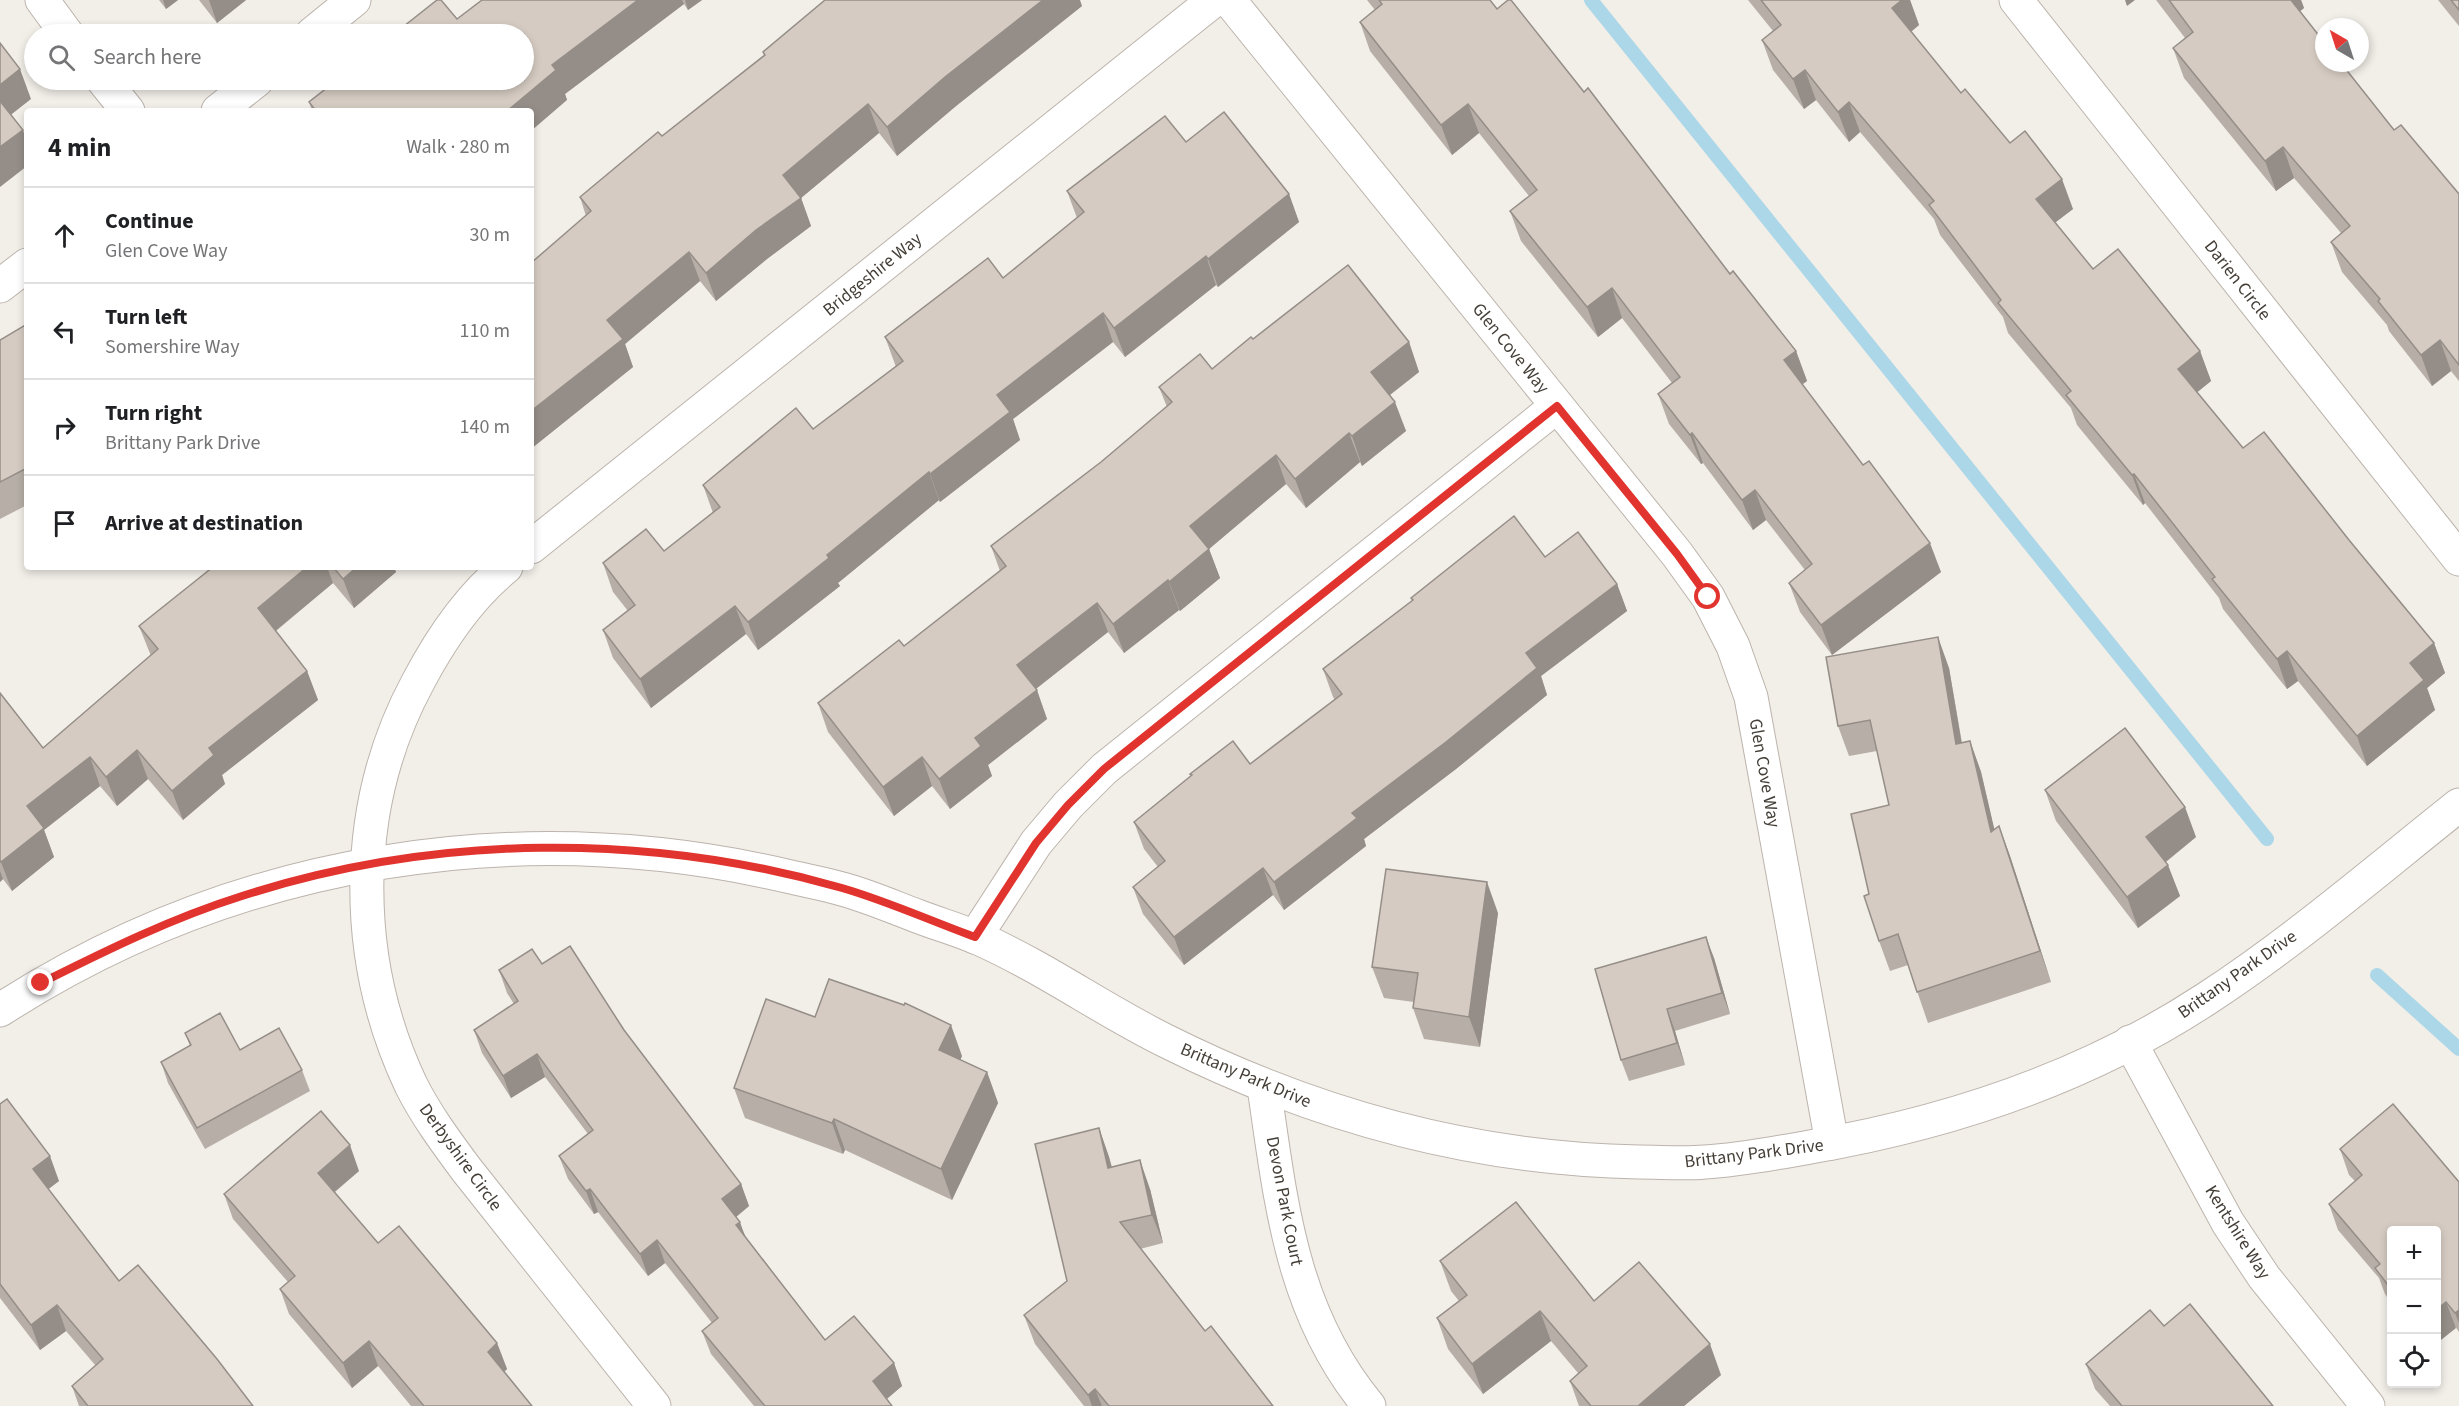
<!DOCTYPE html>
<html lang="en">
<head>
<meta charset="utf-8">
<style>
	body { margin:0; font-family:"Source Sans 3",sans-serif; background:#f6f6f6; color:#202124 }
	.controls { position:absolute; right:18px; bottom:18px; display:grid; overflow:hidden; border-radius:6px; box-shadow:0 3px 9px #0003 }
	.controls button { width:54px; height:54px; display:grid; place-items:center; padding:0; border:0; border-bottom:2px solid #e0e0e0; background:#fff; color:#202124; font:30px sans-serif }
	.compass { position:absolute; left:2315px; top:18px; width:54px; height:54px; border-radius:50%; background:#fff; box-shadow:0 3px 9px #0003; rotate:321deg }
	.stop { position:absolute; width:18px; height:18px; margin:-14px; border:4px solid #e2342f; border-radius:50%; background:#fff }
	.stop.end { background:#e2342f; border-color:#fff; box-shadow:0 2px 6px #0008 }
	.list { margin:0; padding:0; list-style:none }
	h2 { display:flex; justify-content:space-between; align-items:center; height:78px; margin:0; padding:0 24px; font-size:26px }
	h2 small { font-size:20px; font-weight:400; color:#757577 }
	.list li { display:grid; grid-template-columns:39px 1fr auto; gap:18px; align-items:center; box-sizing:border-box; height:96px; padding:0 24px; border-top:2px solid #e0e0e0 }
	.list b { display:block; font-size:22px; white-space:nowrap }
	.list p { margin:0; font-size:20px; white-space:nowrap; color:#757577 }
	.list em { font-size:20px; font-style:normal; color:#757577 }
	.icon { flex:none; width:33px; height:33px; fill:none; stroke:currentColor; stroke-width:2; stroke-linecap:round; stroke-linejoin:round }
	.map { position:relative; flex:none; width:2459px; height:1406px; overflow:hidden }
	.search { position:absolute; background:#fff; box-shadow:0 3px 9px #0003; left:24px; top:24px; width:510px; height:66px; display:flex; align-items:center; gap:15px; box-sizing:border-box; padding:0 21px; border-radius:33px; color:#757577; font-size:22px }
	.panel { position:absolute; background:#fff; box-shadow:0 3px 9px #0003; left:24px; top:108px; width:510px; height:462px; border-radius:6px }
	.map>svg:first-child { display:block }
	.lines { fill:none; stroke-linecap:round; stroke-linejoin:round }
	.stream { stroke:#abd7e8; stroke-width:14 }
	.minor-casing { stroke:#bcb4ac; stroke-width:35 }
	.minor { stroke:#fff; stroke-width:33 }
	.wall { fill:#b7afa7 }
	.shaded-wall { fill:#958e88 }
	.building { fill:#d5cbc2; stroke:#958e88; stroke-width:1.5 }
	.route { stroke:#e2342f; stroke-width:8 }
	.labels { text-anchor:middle; stroke-width:4.5; stroke-linejoin:round; paint-order:stroke }
	.street-label { font-size:18px; fill:#443e37; stroke:#fff }
</style>
</head>
<body>
<div class="map">
<svg width="2459" height="1406" viewBox="0 0 2459 1406">
	<rect width="100%" height="100%" fill="#f2eee8"/>
	<g class="lines">
		<g class="stream">
			<path d="M1591,0L2267,839"/>
			<path d="M2377,975L2459,1049"/>
		</g>
		<g class="minor-casing">
			<g id="minor">
				<path d="M42,0L67,34"/>
				<path d="M1229,0L1677,554L1708,597L1733,646L1751,697L1832,1143"/>
				<path d="M2016,0L2459,559"/>
				<path d="M312,34L354,0"/>
				<path d="M103,80L128,111"/>
				<path d="M218,111L257,80"/>
				<path d="M0,286L27,265"/>
				<path d="M531,547L1214,0"/>
				<path d="M506,567C469,597 440,640 418,682C351,806 351,958 411,1085C426,1115 446,1142 466,1169L654,1406"/>
				<path d="M975,937L1036,843L1068,805L1104,769L1557,406"/>
				<path d="M0,1010C236,858 518,813 791,877C808,881 826,884 842,889C868,896 893,907 917,916C938,924 959,930 980,939C1045,968 1103,1010 1166,1041C1314,1115 1473,1159 1639,1162C1661,1162 1683,1164 1705,1162C1740,1160 1776,1153 1810,1147C1950,1123 2087,1077 2206,999C2295,941 2376,871 2459,805"/>
				<path d="M2130,1042L2228,1223L2264,1277L2368,1406"/>
				<path d="M1264,1087C1281,1203 1291,1312 1369,1406"/>
			</g>
		</g>
		<use href="#minor" class="minor"/>
	</g>
	<g class="wall">
		<path d="M159,0H178L166,9Z"/>
		<path d="M199,0H246L217,23Z"/>
		<path d="M482,0H702L688,10L684,4L565,94L567,100L531,111H312L309,102L457,19Z"/>
		<path d="M1367,0H1490L1796,351L1807,381L1802,384L1941,572L1832,655L1800,612L1789,583L1805,570L1766,520L1753,530L1703,463L1701,464L1669,424L1658,394L1672,383L1622,318L1598,337L1521,241L1510,211L1529,196L1479,133L1452,155L1370,51L1360,22L1375,10Z"/>
		<path d="M1748,0H1910L1919,25L1911,32L1961,93L2010,143L2073,209L2055,222L2093,269L2200,351L2211,381L2197,392L2243,448L2349,540L2434,643L2445,673L2427,688L2435,710L2367,766L2298,681L2287,689L2223,609L2219,598L2145,503L2143,505L2077,425L2071,408L2008,333L2003,317L1940,235L1934,219L1860,132L1849,142L1816,100L1804,109L1773,70L1762,40L1773,31Z"/>
		<path d="M2156,0H2301L2304,8L2300,11L2394,130L2459,194V381L2451,371L2432,386L2389,331L2387,325L2342,272L2331,242L2341,233L2294,178L2276,191L2184,78L2173,48L2185,38Z"/>
		<path d="M2438,0H2459V26Z"/>
		<path d="M1082,6L956,106L897,156L879,133L801,198L811,226L767,259L716,301L700,281L625,344L633,367L532,448L531,447V263L586,216L580,197L662,136L764,55L763,52Z"/>
		<path d="M1186,142L1289,194L1299,222L1218,287L1216,285L1125,357L1113,342L1013,419L1020,440L940,502L939,500L838,583L840,586L758,650L746,634L651,708L613,658L603,630L628,611L613,592L603,563L664,551L713,513L703,485L813,429L896,367L885,337L1003,278L1077,218L1067,191Z"/>
		<path d="M27,324V505L0,519V340Z"/>
		<path d="M1253,339L1409,342L1419,372L1390,395L1406,431L1362,466L1360,462L1306,508L1286,484L1209,549L1220,578L1180,611L1179,610L1124,653L1108,632L1036,689L1047,719L988,765L992,776L950,809L932,786L894,816L828,732L818,703L904,646L1000,571L991,546L1101,462L1167,407L1159,387L1212,369Z"/>
		<path d="M1545,557L1617,584L1627,611L1541,676L1547,695L1456,769L1364,839L1366,846L1284,910L1273,895L1184,965L1143,914L1133,887L1158,867L1144,849L1134,822L1191,776L1190,774L1250,764L1335,700L1333,697L1323,669L1412,601L1411,598Z"/>
		<path d="M213,567H394L396,572L354,608L333,583L276,631L307,671L318,700L222,775L225,784L183,820L148,779L117,806L100,786L44,830L54,857L12,891L3,879L0,882V693L43,748L151,656L139,626Z"/>
		<path d="M1949,668L1962,743L1970,741L1981,772L1994,829L1999,826L2010,856L2051,982L1928,1023L1908,965L1890,971L1879,941L1869,894L1889,805L1877,751L1849,756L1838,726Z"/>
		<path d="M2045,790L2196,837L2166,862L2180,896L2138,928L2056,821Z"/>
		<path d="M1498,913L1480,1047L1424,1039L1413,1008L1414,1002L1384,998L1372,967Z"/>
		<path d="M1714,958L1730,1014L1675,1031L1685,1065L1629,1081L1621,1060Z"/>
		<path d="M542,964L624,1030L741,1184L749,1206L736,1217L746,1237L825,1340L894,1363L902,1386L886,1399L892,1406H754L711,1354L702,1331L712,1323L665,1263L648,1276L598,1212L594,1214L568,1179L559,1156L588,1134L545,1077L511,1098L482,1053L474,1030L514,1004L507,993L499,970Z"/>
		<path d="M815,1017L962,1056L960,1060L987,1072L998,1103L952,1200L845,1150L843,1154L745,1118L734,1088Z"/>
		<path d="M185,1033L302,1070L310,1091L205,1149L168,1083L161,1062L190,1046Z"/>
		<path d="M0,1104L59,1181L48,1189L119,1281L253,1406H79L72,1386L96,1366L66,1331L40,1350L0,1298Z"/>
		<path d="M1099,1128L1109,1157L1112,1167L1150,1189L1163,1243L1140,1249L1205,1331L1273,1406H1084L1035,1344L1024,1315L1067,1281Z"/>
		<path d="M2340,1149L2459,1182V1332L2391,1230V1303L2385,1294L2379,1278L2338,1230L2329,1204L2355,1181L2349,1175Z"/>
		<path d="M359,1171L335,1192L378,1243L497,1343L507,1369L504,1372L532,1406H411L378,1366L352,1388L289,1314L280,1289L288,1282L233,1219L224,1194Z"/>
		<path d="M1440,1261L1594,1301L1721,1375L1684,1406H1579L1570,1381L1578,1373L1551,1341L1483,1394L1448,1349L1437,1318L1459,1301L1451,1291Z"/>
		<path d="M2164,1326L2273,1406H2110L2095,1389L2086,1364Z"/>
	</g>
	<g class="shaded-wall">
		<path d="M163,0H178L166,9Z"/>
		<path d="M209,0H246L217,23Z"/>
		<path d="M638,0H682L684,4L565,94L567,100L531,131V111H507L552,65Z"/>
		<path d="M685,0H702L688,10Z"/>
		<path d="M1043,0H1080L1082,6L956,106L897,156L887,127L945,77Z"/>
		<path d="M1902,0H1910L1919,25L1903,38L1892,8Z"/>
		<path d="M2125,0H2135L2127,6Z"/>
		<path d="M2285,0H2301L2304,8L2292,18Z"/>
		<path d="M20,69L31,99L3,121L0,113V85Z"/>
		<path d="M1805,70L1816,100L1804,109L1793,79Z"/>
		<path d="M1849,102L1860,132L1849,142L1838,112Z"/>
		<path d="M868,104L879,133L801,198L811,226L767,259L716,301L706,273L783,175Z"/>
		<path d="M1468,104L1479,133L1452,155L1441,125Z"/>
		<path d="M23,130L27,142V166L0,187V147Z"/>
		<path d="M2283,147L2294,178L2276,191L2265,161Z"/>
		<path d="M2062,179L2073,209L2047,229L2036,199Z"/>
		<path d="M1289,194L1299,222L1218,287L1208,259Z"/>
		<path d="M689,252L700,281L625,344L633,367L532,448L531,411L607,320Z"/>
		<path d="M1206,256L1216,285L1125,357L1114,328Z"/>
		<path d="M1612,288L1622,318L1598,337L1587,307Z"/>
		<path d="M1103,313L1113,342L1013,419L1020,440L940,502L930,474L997,395Z"/>
		<path d="M2440,340L2451,371L2432,386L2421,355Z"/>
		<path d="M1409,342L1419,372L1382,401L1371,372Z"/>
		<path d="M1796,351L1807,381L1795,390L1784,360Z"/>
		<path d="M2200,351L2211,381L2189,399L2178,369Z"/>
		<path d="M1395,402L1406,431L1362,466L1352,436Z"/>
		<path d="M1349,433L1360,462L1306,508L1295,479Z"/>
		<path d="M1692,433L1703,463L1701,464L1690,435Z"/>
		<path d="M1276,455L1286,484L1209,549L1220,578L1180,611L1169,582L1190,526Z"/>
		<path d="M929,472L939,500L838,583L840,586L758,650L748,622L827,555Z"/>
		<path d="M2134,474L2145,503L2143,505L2132,475Z"/>
		<path d="M1755,490L1766,520L1753,530L1742,500Z"/>
		<path d="M1930,543L1941,572L1832,655L1821,625Z"/>
		<path d="M307,567H327L333,583L268,637L258,608Z"/>
		<path d="M357,567H394L396,572L354,608L343,579Z"/>
		<path d="M1168,580L1179,610L1124,653L1113,624Z"/>
		<path d="M1617,584L1627,611L1541,676L1547,695L1456,769L1364,839L1366,846L1284,910L1274,882L1352,813L1526,653Z"/>
		<path d="M1097,603L1108,632L1028,695L1017,665Z"/>
		<path d="M735,606L746,634L651,708L640,679Z"/>
		<path d="M1938,637L1949,668L1967,775L1956,744Z"/>
		<path d="M2434,643L2445,673L2427,688L2435,710L2367,766L2357,736L2410,663Z"/>
		<path d="M2287,651L2298,681L2287,689L2277,659Z"/>
		<path d="M307,671L318,700L222,775L225,784L183,820L172,791L209,748Z"/>
		<path d="M1037,690L1047,719L988,765L992,776L950,809L939,779L975,738Z"/>
		<path d="M1970,741L1981,772L2002,862L1991,832Z"/>
		<path d="M137,750L148,779L117,806L106,777Z"/>
		<path d="M90,757L100,786L44,830L54,857L12,891L1,862L27,806Z"/>
		<path d="M922,757L932,786L894,816L883,787Z"/>
		<path d="M2185,807L2196,837L2158,868L2146,837Z"/>
		<path d="M1999,826L2010,856L2051,982L2040,951Z"/>
		<path d="M2168,865L2180,896L2138,928L2127,897Z"/>
		<path d="M1263,868L1273,895L1184,965L1174,937Z"/>
		<path d="M0,871L3,879L0,882Z"/>
		<path d="M1487,882L1498,913L1480,1047L1469,1017Z"/>
		<path d="M1706,937L1714,958L1730,1014L1722,993Z"/>
		<path d="M1667,1009L1675,1031L1685,1065L1677,1043Z"/>
		<path d="M951,1025L962,1056L950,1080L939,1050Z"/>
		<path d="M537,1054L545,1077L511,1098L503,1076Z"/>
		<path d="M987,1072L998,1103L952,1200L941,1169Z"/>
		<path d="M834,1119L845,1150L843,1154L832,1123Z"/>
		<path d="M1099,1128L1109,1157L1119,1197L1108,1168Z"/>
		<path d="M350,1145L359,1171L327,1198L318,1173Z"/>
		<path d="M50,1156L59,1181L42,1194L33,1169Z"/>
		<path d="M1140,1160L1150,1189L1163,1243L1152,1215Z"/>
		<path d="M741,1184L749,1206L730,1222L722,1199Z"/>
		<path d="M590,1189L598,1212L594,1214L586,1191Z"/>
		<path d="M740,1222L748,1245L736,1225Z"/>
		<path d="M657,1240L665,1263L648,1276L640,1254Z"/>
		<path d="M2446,1302L2456,1328L2436,1344V1310Z"/>
		<path d="M57,1305L66,1331L40,1350L31,1325Z"/>
		<path d="M2459,1310V1323L2455,1313Z"/>
		<path d="M1540,1311L1551,1341L1483,1394L1472,1364Z"/>
		<path d="M369,1341L378,1366L352,1388L343,1363Z"/>
		<path d="M497,1343L507,1369L497,1378L488,1352Z"/>
		<path d="M1710,1344L1721,1375L1684,1406H1638Z"/>
		<path d="M894,1363L902,1386L881,1404L873,1381Z"/>
		<path d="M1095,1389L1102,1406H1092L1088,1395Z"/>
	</g>
	<g class="building">
		<path d="M437,0H441L457,19L482,0H638L552,65L556,70L507,111H316L309,102L337,80H524V34H394Z"/>
		<path d="M825,0H1043L945,77L887,127L868,104L783,175L801,198L756,230L706,273L689,252L607,320L623,339L531,411V263L591,211L580,197L658,132L662,136L765,55L763,52Z"/>
		<path d="M1379,0H1490L1497,9L1508,0H1511L1584,92L1588,88L1730,274L1733,271L1796,351L1784,360L1863,465L1869,461L1930,543L1821,625L1789,583L1812,564L1755,490L1742,500L1692,433L1690,435L1658,394L1680,377L1612,288L1587,307L1510,211L1537,190L1468,104L1441,125L1360,22L1382,4Z"/>
		<path d="M1761,0H1902L1892,8L1961,93L1965,89L2010,143L2025,131L2062,179L2036,199L2093,269L2118,249L2200,351L2178,369L2243,448L2264,432L2349,540L2434,643L2410,663L2424,680L2357,736L2287,651L2277,659L2212,579L2215,577L2134,474L2132,475L2066,395L2071,391L1998,303L2001,300L1929,205L1934,201L1849,102L1838,112L1805,70L1793,79L1762,40L1781,25Z"/>
		<path d="M2169,0H2291L2324,42V63H2341L2394,130L2401,125L2459,194V365L2440,340L2421,355L2378,301L2380,299L2331,242L2350,226L2283,147L2265,161L2173,48L2193,32Z"/>
		<path d="M2451,0H2459V10Z"/>
		<path d="M0,43L20,69L0,85Z"/>
		<path d="M0,101L23,130L0,147Z"/>
		<path d="M1224,112L1289,194L1208,259L1206,256L1114,328L1103,313L997,395L1010,412L930,474L929,472L827,555L829,558L748,622L735,606L640,679L603,630L635,605L603,563L646,529L664,551L720,507L703,485L796,408L813,429L903,361L885,337L988,258L1003,278L1084,212L1067,191L1165,116L1186,142Z"/>
		<path d="M1348,265L1409,342L1371,372L1395,402L1352,436L1349,433L1295,479L1276,455L1190,526L1209,549L1169,582L1168,580L1113,624L1097,603L1017,665L1037,690L975,738L981,746L939,779L922,757L883,787L818,703L899,640L904,646L1006,566L991,546L1101,462L1172,402L1159,387L1200,354L1212,369L1251,337L1253,339Z"/>
		<path d="M27,324V468L0,482V340Z"/>
		<path d="M1514,516L1545,557L1578,532L1617,584L1526,653L1537,668L1446,742L1352,813L1357,818L1274,882L1263,868L1174,937L1133,887L1165,861L1134,822L1192,775L1190,774L1233,741L1250,764L1342,694L1323,669L1413,600L1411,598Z"/>
		<path d="M213,567H307L258,608L307,671L209,748L214,755L172,791L137,750L106,777L90,757L27,806L44,828L1,862L0,860V693L43,748L158,649L139,626Z"/>
		<path d="M333,567H357L343,579Z"/>
		<path d="M1938,637L1956,744L1970,741L1991,832L1999,826L2040,951L1917,992L1898,934L1879,941L1864,896L1869,894L1851,814L1889,805L1870,720L1838,726L1826,657Z"/>
		<path d="M2125,728L2185,807L2146,837L2168,865L2127,897L2045,790Z"/>
		<path d="M1386,869L1487,882L1469,1017L1413,1008L1418,973L1372,967Z"/>
		<path d="M1706,937L1722,993L1667,1009L1677,1043L1621,1060L1595,969Z"/>
		<path d="M570,946L624,1030L741,1184L722,1199L740,1222L736,1225L825,1340L854,1316L894,1363L873,1381L892,1406H765L702,1331L718,1318L657,1240L640,1254L590,1189L586,1191L559,1156L593,1130L537,1054L503,1076L474,1030L518,1001L499,970L532,949L542,964Z"/>
		<path d="M829,979L904,1005L905,1003L951,1025L939,1050L987,1072L941,1169L834,1119L832,1123L734,1088L766,999L815,1017Z"/>
		<path d="M220,1013L240,1050L279,1028L302,1070L197,1128L161,1062L191,1045L185,1033Z"/>
		<path d="M7,1099L50,1156L33,1169L119,1281L138,1265L217,1359L253,1406H88L72,1386L103,1359L57,1305L31,1325L0,1284V1104Z"/>
		<path d="M2393,1104L2459,1182V1310L2455,1313L2446,1302L2436,1310V1230H2391V1289L2375,1268L2380,1264L2329,1204L2362,1175L2340,1149Z"/>
		<path d="M321,1111L350,1145L318,1173L378,1243L399,1226L497,1343L488,1352L532,1406H424L369,1341L343,1363L280,1289L295,1276L224,1194Z"/>
		<path d="M1099,1128L1108,1168L1140,1160L1152,1215L1120,1222L1205,1331L1211,1326L1273,1406H1109L1095,1389L1088,1395L1024,1315L1067,1281L1035,1144Z"/>
		<path d="M1516,1202L1594,1301L1639,1262L1710,1344L1638,1406H1591L1570,1381L1587,1366L1540,1311L1472,1364L1437,1318L1467,1295L1440,1261Z"/>
		<path d="M2190,1304L2273,1406H2122L2086,1364L2150,1310L2164,1326Z"/>
	</g>
	<g class="lines">
		<path class="route" d="M41,983C107,950 172,918 242,896C435,834 647,832 842,888C887,901 931,921 975,937L1036,843L1068,805L1104,769L1557,406L1677,554L1708,597"/>
	</g>
	<g class="labels">
		<g class="street-label">
			<text transform="translate(872 274) rotate(-39)" y="6">Bridgeshire Way</text>
			<text transform="translate(2238 280) rotate(52)" y="6">Darien Circle</text>
			<text transform="translate(1511 348) rotate(51)" y="6">Glen Cove Way</text>
			<text transform="translate(1765 773) rotate(80)" y="6">Glen Cove Way</text>
			<text transform="translate(2237 974) rotate(-35)" y="6">Brittany Park Drive</text>
			<text transform="translate(1246 1075) rotate(23)" y="6">Brittany Park Drive</text>
			<text transform="translate(1754 1153) rotate(-7)" y="6">Brittany Park Drive</text>
			<text transform="translate(461 1157) rotate(54)" y="6">Derbyshire Circle</text>
			<text transform="translate(1285 1201) rotate(79)" y="6">Devon Park Court</text>
			<text transform="translate(2238 1232) rotate(58)" y="6">Kentshire Way</text>
		</g>
	</g>
</svg>
<div class="controls">
<button>+</button>
<button>−</button>
<button><svg class="icon" aria-label="locate" viewBox="0 0 24 24"><circle cx="12" cy="12" r="6"/><path d="M12 2v4M12 18v4M2 12h4M18 12h4"/></svg></button>
</div>
<svg class="compass" viewBox="-18 -18 36 36"><path d="M0-13l5 13h-10z" fill="#e53935"/><path d="M0 13l5-13h-10z" fill="#757577"/></svg>
<div class="stop" style="left:1708px;top:597px"></div>
<div class="stop end" style="left:41px;top:983px"></div>
<div class="search"><svg class="icon" aria-label="search" viewBox="0 0 24 24"><circle cx="10" cy="10" r="6"/><path d="M15 15l6 6"/></svg>Search here</div>
<section class="panel">
<h2>4 min<small>Walk · 280 m</small></h2>
<ul class="list">
<li><svg class="icon" aria-label="ahead" viewBox="0 0 24 24"><path d="M12 20V5M6 11l6-6 6 6"/></svg><div><b>Continue</b><p>Glen Cove Way</p></div><em>30 m</em></li>
<li><svg class="icon" aria-label="left" viewBox="0 0 24 24"><path d="M17 20v-9H6M10 6l-5 5 5 5"/></svg><div><b>Turn left</b><p>Somershire Way</p></div><em>110 m</em></li>
<li><svg class="icon" aria-label="right" viewBox="0 0 24 24"><path d="M7 20v-9h11M14 6l5 5-5 5"/></svg><div><b>Turn right</b><p>Brittany Park Drive</p></div><em>140 m</em></li>
<li><svg class="icon" aria-label="arrive" viewBox="0 0 24 24"><path d="M6 21V4h12l-3 4 3 4H6"/></svg><div><b>Arrive at destination</b></div></li>
</ul>
</section>
</div>
</body>
</html>
